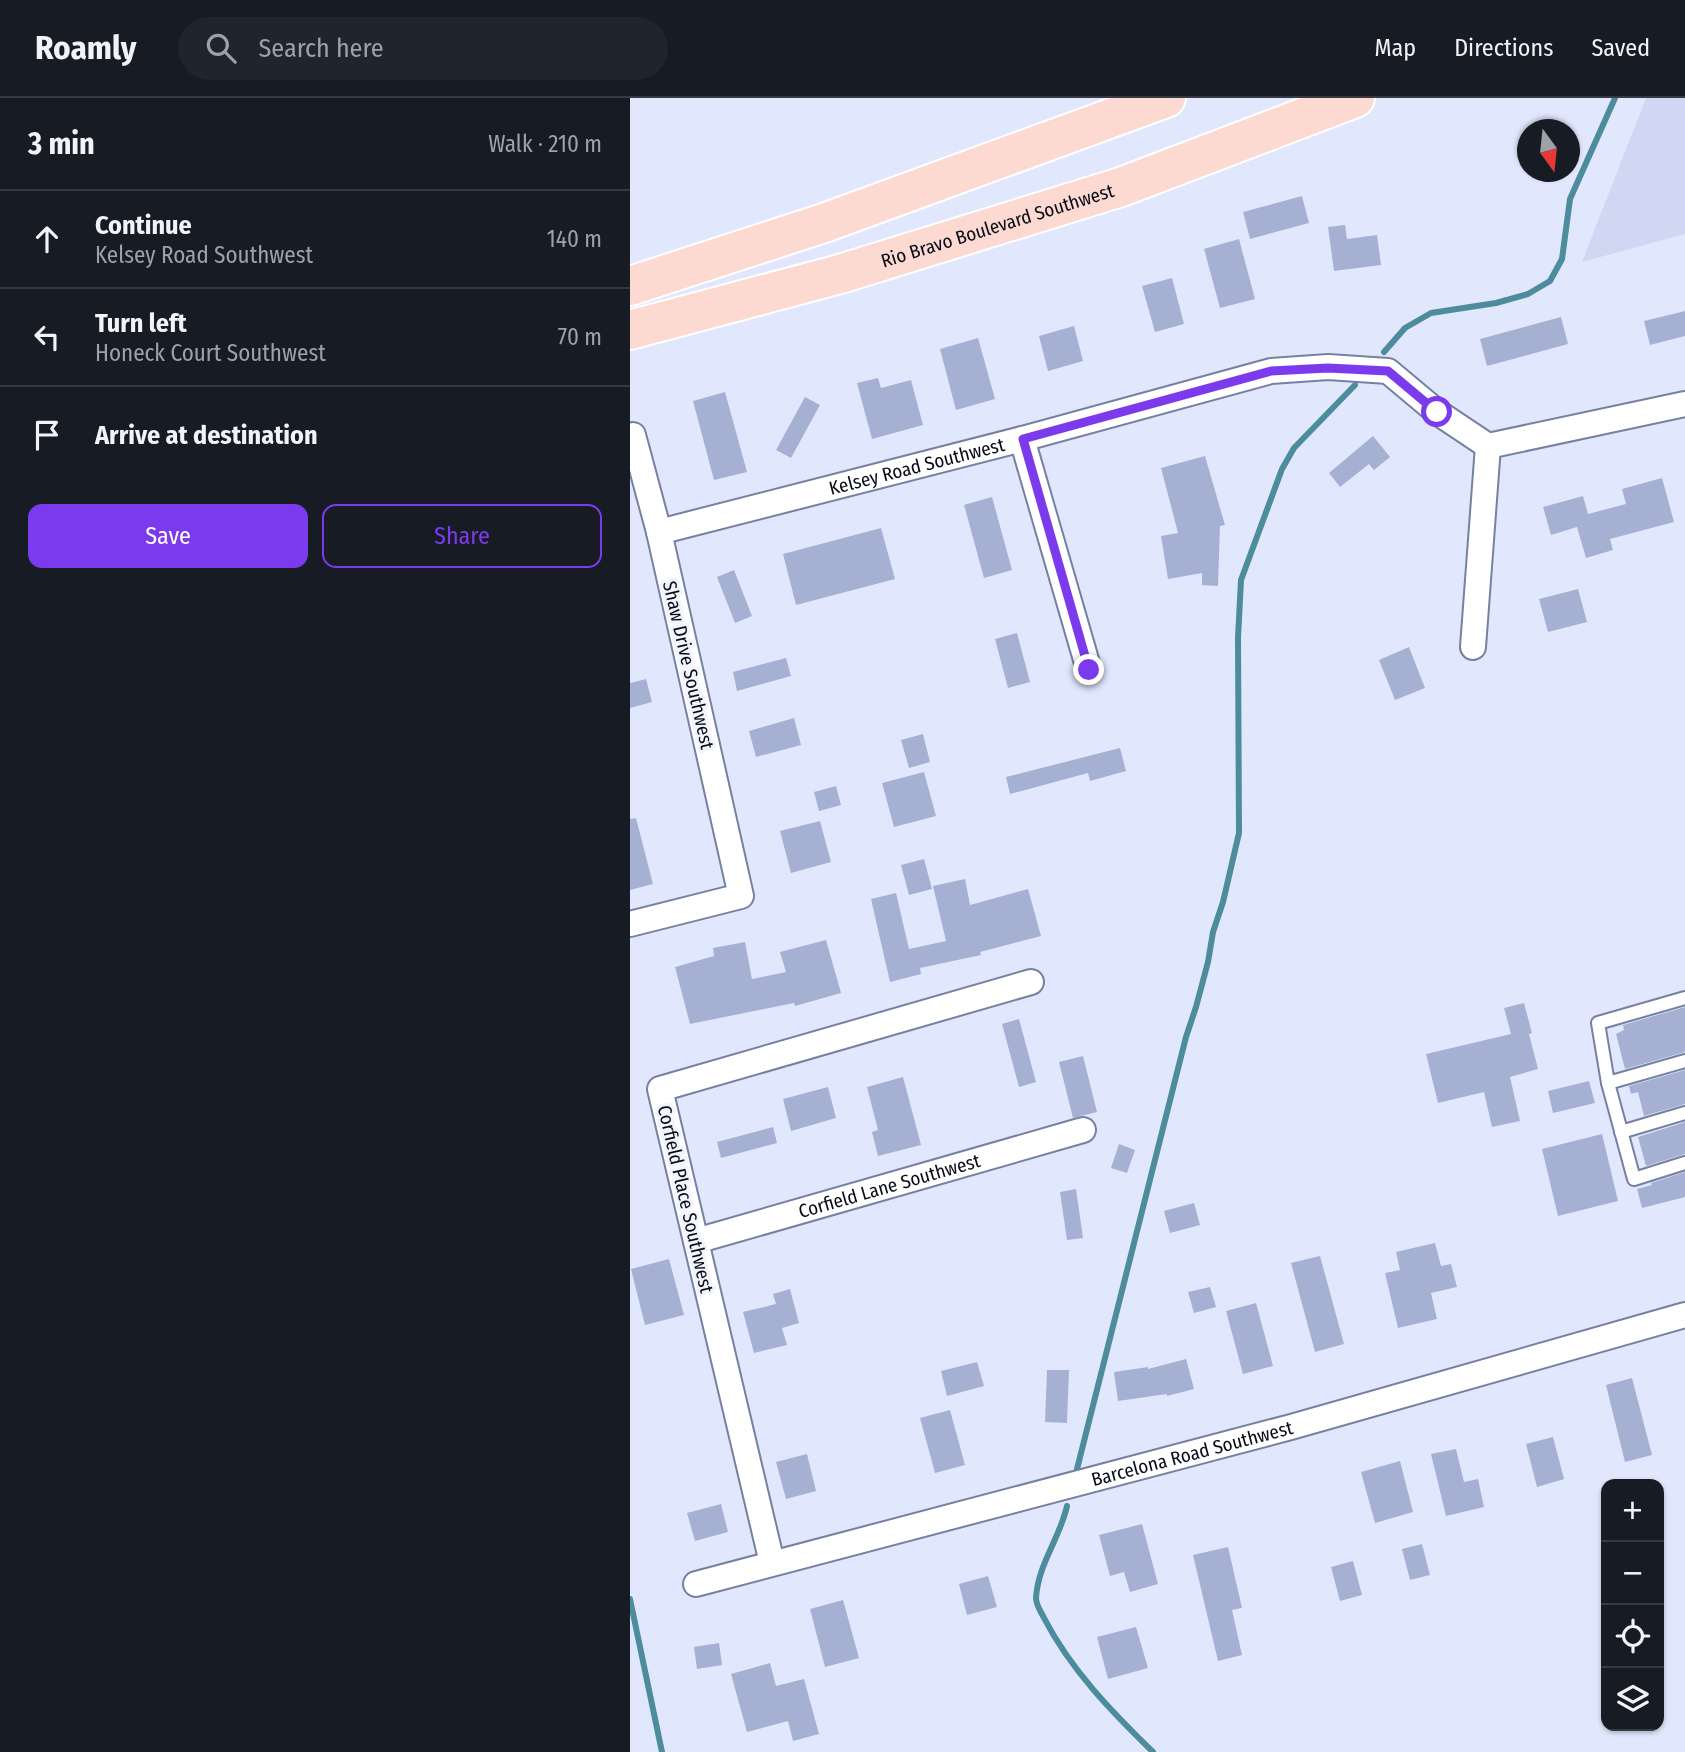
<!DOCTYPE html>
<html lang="en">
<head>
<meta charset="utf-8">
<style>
	body { margin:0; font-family:"Fira Sans Condensed",sans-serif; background:#20242c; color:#f1f3f6 }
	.controls { position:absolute; right:21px; bottom:21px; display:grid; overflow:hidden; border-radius:14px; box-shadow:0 2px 5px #0004 }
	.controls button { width:63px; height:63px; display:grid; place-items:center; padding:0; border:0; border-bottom:2px solid #363941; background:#171b24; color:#f1f3f6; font:35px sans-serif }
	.compass { position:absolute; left:887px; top:21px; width:63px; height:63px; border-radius:50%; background:#171b24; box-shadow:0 2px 5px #0004; rotate:165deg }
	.stop { position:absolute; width:21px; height:21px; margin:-16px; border:5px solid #7c3aed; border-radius:50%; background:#fff }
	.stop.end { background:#7c3aed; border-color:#fff; box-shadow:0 2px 7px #0008 }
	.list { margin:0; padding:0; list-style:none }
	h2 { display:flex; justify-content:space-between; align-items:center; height:91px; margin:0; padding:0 28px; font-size:30px }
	h2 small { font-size:23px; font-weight:400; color:#9ea1a6 }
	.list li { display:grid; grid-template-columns:46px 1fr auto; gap:21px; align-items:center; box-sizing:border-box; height:98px; padding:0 28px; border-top:2px solid #363941 }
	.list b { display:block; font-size:26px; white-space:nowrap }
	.list p { margin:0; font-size:23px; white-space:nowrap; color:#9ea1a6 }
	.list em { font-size:23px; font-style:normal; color:#9ea1a6 }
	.actions { display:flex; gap:14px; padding:21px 28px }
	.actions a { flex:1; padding:16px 0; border:2px solid #7c3aed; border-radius:14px; text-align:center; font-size:24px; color:#7c3aed }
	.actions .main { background:#7c3aed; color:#fff }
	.icon { flex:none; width:38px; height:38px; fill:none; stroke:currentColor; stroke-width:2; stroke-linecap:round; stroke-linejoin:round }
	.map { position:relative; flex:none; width:1055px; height:1654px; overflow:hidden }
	header { display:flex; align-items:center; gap:42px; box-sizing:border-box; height:98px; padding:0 35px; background:#171b24; border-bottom:2px solid #363941 }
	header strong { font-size:33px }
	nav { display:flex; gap:38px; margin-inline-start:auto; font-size:24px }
	.search { width:490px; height:63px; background:#20242c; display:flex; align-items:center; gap:18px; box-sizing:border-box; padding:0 24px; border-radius:38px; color:#9ea1a6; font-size:26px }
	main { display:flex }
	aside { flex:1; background:#171b24 }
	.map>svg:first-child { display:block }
	.built { fill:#d0d7f2 }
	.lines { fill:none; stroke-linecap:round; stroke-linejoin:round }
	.stream { stroke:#4d8c9d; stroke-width:6 }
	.building { fill:#a6b0d3 }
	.service-casing { stroke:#7680a1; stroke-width:16 }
	.minor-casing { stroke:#7680a1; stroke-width:28 }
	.primary-casing { stroke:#fff; stroke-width:42 }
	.service { stroke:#fff; stroke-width:12 }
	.minor { stroke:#fff; stroke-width:24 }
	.primary { stroke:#fcd9d1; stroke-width:38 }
	.route { stroke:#7c3aed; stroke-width:9 }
	.labels { text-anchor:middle; stroke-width:7; stroke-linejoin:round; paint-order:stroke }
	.street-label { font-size:19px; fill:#080b17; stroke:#f3f5fd }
</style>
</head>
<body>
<header>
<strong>Roamly</strong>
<div class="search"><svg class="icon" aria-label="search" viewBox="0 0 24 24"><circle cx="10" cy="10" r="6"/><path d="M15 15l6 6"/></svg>Search here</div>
<nav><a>Map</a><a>Directions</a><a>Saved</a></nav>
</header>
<main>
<aside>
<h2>3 min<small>Walk · 210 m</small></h2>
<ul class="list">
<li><svg class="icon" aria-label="ahead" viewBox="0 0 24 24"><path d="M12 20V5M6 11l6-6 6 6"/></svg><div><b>Continue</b><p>Kelsey Road Southwest</p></div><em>140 m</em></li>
<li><svg class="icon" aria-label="left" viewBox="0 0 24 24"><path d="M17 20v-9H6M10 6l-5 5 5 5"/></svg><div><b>Turn left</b><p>Honeck Court Southwest</p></div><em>70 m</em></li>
<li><svg class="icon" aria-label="arrive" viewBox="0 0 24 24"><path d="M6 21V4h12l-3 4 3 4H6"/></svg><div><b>Arrive at destination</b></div></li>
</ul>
<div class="actions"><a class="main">Save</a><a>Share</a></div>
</aside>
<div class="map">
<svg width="1055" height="1654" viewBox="0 0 1055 1654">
	<rect width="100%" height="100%" fill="#e1e8fe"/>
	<path class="built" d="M1016,0H1055V136L952,164Z"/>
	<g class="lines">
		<g class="stream">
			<path d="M754,254L775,230L801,215L866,205L898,196L920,183L932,161L940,101L985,0"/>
			<path d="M447,1371L556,939L566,909L578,864L583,834L593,804L609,735L608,540L611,482L652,371L664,350L725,287"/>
			<path d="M437,1408C430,1440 408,1466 406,1500C406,1507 411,1514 414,1520C441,1572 481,1613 523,1654"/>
			<path d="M0,1501L32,1654"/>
		</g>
	</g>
	<g class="building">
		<path d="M672,98L679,125L620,141L613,114Z"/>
		<path d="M715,127L717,141L747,137L751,167L704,173L698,129Z"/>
		<path d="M609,141L625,201L590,210L574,151Z"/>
		<path d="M542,180L554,226L525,234L512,188Z"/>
		<path d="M1055,213V238L1020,247L1014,223Z"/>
		<path d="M931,219L938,246L857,268L850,241Z"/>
		<path d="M444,228L453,263L418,273L409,238Z"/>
		<path d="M348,240L365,301L326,312L310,251Z"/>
		<path d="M248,280L251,290L281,282L293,327L242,341L227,285Z"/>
		<path d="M95,294L117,374L84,382L63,303Z"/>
		<path d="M175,299L190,307L161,360L146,352Z"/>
		<path d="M743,338L760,359L744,372L739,366L710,389L699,375Z"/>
		<path d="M575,358L595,427L590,428L588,488L572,487V475L538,481L531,438L548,435L531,370Z"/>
		<path d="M1032,380L1044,424L980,441L983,452L956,460L947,429L921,437L913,409L953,398L958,416L996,406L992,391Z"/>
		<path d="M362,399L382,472L354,480L334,407Z"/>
		<path d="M251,430L265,481L166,507L153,456Z"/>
		<path d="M104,472L122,518L105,525L87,479Z"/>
		<path d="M948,491L957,524L918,534L909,501Z"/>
		<path d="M387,535L400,584L378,590L365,541Z"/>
		<path d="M779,549L795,590L765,602L749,562Z"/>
		<path d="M156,560L161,578L107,593L103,574Z"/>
		<path d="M16,581L22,604L0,610V585Z"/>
		<path d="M164,620L171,647L126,659L119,633Z"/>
		<path d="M293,636L300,664L279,670L271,642Z"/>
		<path d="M490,650L496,673L460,683L458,675L380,696L376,679Z"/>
		<path d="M294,674L306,718L264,729L252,685Z"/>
		<path d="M206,688L211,707L189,713L184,694Z"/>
		<path d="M6,720L23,786L0,792V721Z"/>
		<path d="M190,723L201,764L161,775L150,733Z"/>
		<path d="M294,761L302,791L279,797L271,767Z"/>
		<path d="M335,781L340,807L398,791L411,838L350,854L351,857L290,870L291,876L260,884L241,801L266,795L279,851L316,843L303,788Z"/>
		<path d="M196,842L211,895L165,908L164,905L60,926L45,869L84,858L83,850L115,844L122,881L156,874L150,854Z"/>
		<path d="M894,905L902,935L899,936L908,971L880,979L890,1023L862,1029L854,994L808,1005L796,956L881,936L874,910Z"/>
		<path d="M1055,909V954L995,971L986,936L994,932L993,927Z"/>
		<path d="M389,921L406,984L389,989L372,926Z"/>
		<path d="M453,958L467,1014L443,1020L429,964Z"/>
		<path d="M1055,972V1006L1014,1018L1008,994L1001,996L999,988Z"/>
		<path d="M273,979L291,1047L248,1058L242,1034L248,1032L237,989Z"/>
		<path d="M959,983L965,1005L923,1015L918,993Z"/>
		<path d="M198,989L206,1020L161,1033L153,1001Z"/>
		<path d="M1055,1024V1056L1016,1068L1008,1039Z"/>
		<path d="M143,1029L147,1045L91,1060L87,1044Z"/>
		<path d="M972,1036L988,1103L928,1118L912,1051Z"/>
		<path d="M489,1046L505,1052L497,1075L481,1070Z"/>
		<path d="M1055,1074V1099L1012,1110L1007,1091L1022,1087L1021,1085Z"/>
		<path d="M446,1091L453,1140L437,1142L430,1094Z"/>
		<path d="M564,1105L570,1127L540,1135L534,1113Z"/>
		<path d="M805,1145L811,1168L821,1166L827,1189L801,1195L807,1221L768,1230L755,1175L770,1172L766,1154Z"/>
		<path d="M690,1158L714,1246L685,1254L661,1165Z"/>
		<path d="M39,1161L54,1217L15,1227L1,1171Z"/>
		<path d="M580,1189L586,1209L564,1215L558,1194Z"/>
		<path d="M160,1191L169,1225L152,1230L157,1247L124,1255L113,1214L146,1206L143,1196Z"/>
		<path d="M626,1205L643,1268L613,1276L596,1213Z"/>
		<path d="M556,1261L564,1291L537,1298V1296L488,1303L484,1274L518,1269V1271Z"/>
		<path d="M347,1264L354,1288L317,1298L311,1273Z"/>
		<path d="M417,1272H439L437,1325L415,1324Z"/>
		<path d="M1002,1280L1022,1357L995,1364L976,1287Z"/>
		<path d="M320,1312L335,1367L305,1375L290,1320Z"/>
		<path d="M923,1339L934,1381L907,1389L896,1346Z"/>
		<path d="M826,1351L834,1384L848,1381L854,1409L816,1418L801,1356Z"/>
		<path d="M177,1356L186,1393L156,1401L146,1364Z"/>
		<path d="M770,1363L783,1414L745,1425L731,1374Z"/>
		<path d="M91,1406L98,1434L65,1443L57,1415Z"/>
		<path d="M512,1426L528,1486L500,1494L494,1474L480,1478L469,1437Z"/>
		<path d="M792,1446L800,1477L780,1482L772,1451Z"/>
		<path d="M598,1449L612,1510L602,1512L612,1557L588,1563L563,1457Z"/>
		<path d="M723,1463L732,1497L710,1503L701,1469Z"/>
		<path d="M358,1478L367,1509L337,1517L329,1486Z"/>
		<path d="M213,1502L229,1560L195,1569L180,1511Z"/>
		<path d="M506,1529L518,1570L478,1581L467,1539Z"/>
		<path d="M89,1545L92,1567L67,1571L64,1549Z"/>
		<path d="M140,1565L146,1588L174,1581L189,1636L163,1643L158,1623L117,1634L101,1576Z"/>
	</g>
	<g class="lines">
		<g class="service-casing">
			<g id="service">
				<path d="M1055,900L968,925L978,985L1004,1081L1055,1065"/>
				<path d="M978,985L1055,963"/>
				<path d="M991,1034L1055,1015"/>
			</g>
		</g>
		<g class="minor-casing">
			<g id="minor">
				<path d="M392,341L459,572"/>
				<path id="s1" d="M29,434L392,341L641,273L698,269L758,273L807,314L858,348L1055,306"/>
				<path d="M843,549L858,348"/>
				<path d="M0,826L111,798L29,434L3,337"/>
				<path id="s2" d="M66,1143L453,1032"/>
				<path d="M142,1465L30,991L401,884"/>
				<path id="s3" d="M66,1486L661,1329L1055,1217"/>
			</g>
		</g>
		<g class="primary-casing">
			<g id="primary">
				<path d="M0,188L194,125L536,0"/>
				<path id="s4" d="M0,232L210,176L491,89L725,0"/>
			</g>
		</g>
		<use href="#service" class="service"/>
		<use href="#minor" class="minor"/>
		<use href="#primary" class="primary"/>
	</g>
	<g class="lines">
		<path class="route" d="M459,572L393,341L641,273L698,270L758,273L807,314"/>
	</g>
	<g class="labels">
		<g class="street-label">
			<text dy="7" stroke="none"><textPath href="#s4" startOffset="382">Rio Bravo Boulevard Southwest</textPath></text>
			<text dy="7" stroke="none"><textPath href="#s1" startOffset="266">Kelsey Road Southwest</textPath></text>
			<text transform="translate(59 567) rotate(77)" y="7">Shaw Drive Southwest</text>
			<text dy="7" stroke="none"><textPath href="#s2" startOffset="201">Corfield Lane Southwest</textPath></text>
			<text transform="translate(56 1101) rotate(77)" y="7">Corfield Place Southwest</text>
			<text dy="7" stroke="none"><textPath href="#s3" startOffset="513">Barcelona Road Southwest</textPath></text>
		</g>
	</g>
</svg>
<div class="controls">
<button>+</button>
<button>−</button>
<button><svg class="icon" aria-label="locate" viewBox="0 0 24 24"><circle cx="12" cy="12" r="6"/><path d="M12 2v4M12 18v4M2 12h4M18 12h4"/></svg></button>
<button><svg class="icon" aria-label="layers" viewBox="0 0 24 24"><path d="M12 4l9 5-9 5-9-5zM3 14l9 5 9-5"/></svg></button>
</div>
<svg class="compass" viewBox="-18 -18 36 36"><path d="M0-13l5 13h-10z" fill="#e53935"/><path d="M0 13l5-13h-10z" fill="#9ea1a6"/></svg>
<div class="stop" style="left:807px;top:314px"></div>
<div class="stop end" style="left:459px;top:572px"></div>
</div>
</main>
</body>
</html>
